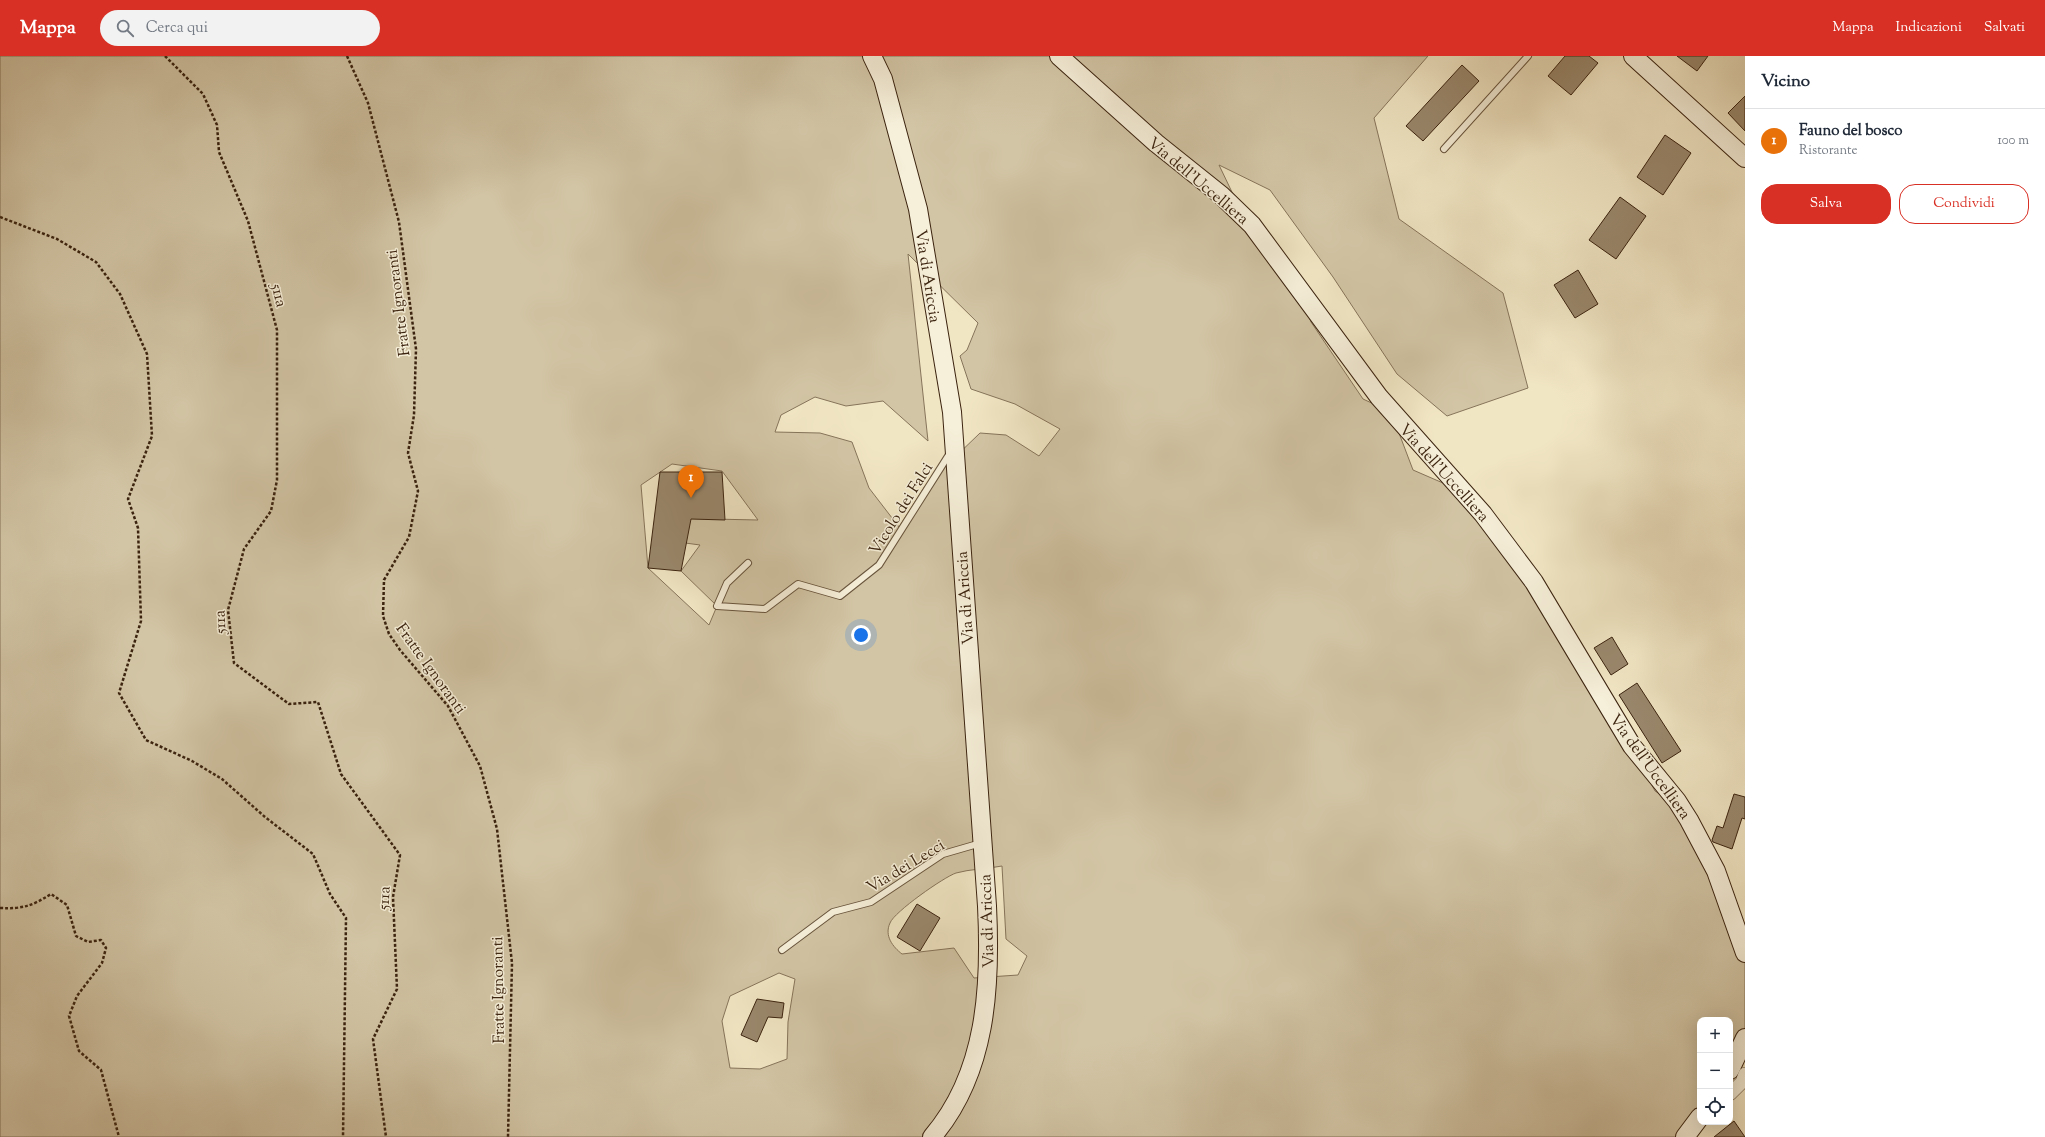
<!DOCTYPE html>
<html lang="it">
<head>
<meta charset="utf-8">
<style>
	body { margin:0; font-family:"Sorts Mill Goudy",serif; background:#f2f2f3; color:#1f2937 }
	.controls { position:absolute; right:12px; bottom:12px; display:grid; overflow:hidden; border-radius:8px; box-shadow:0 4px 16px #0002 }
	.controls button { width:36px; height:36px; display:grid; place-items:center; padding:0; border:0; border-bottom:1px solid #e0e1e3; background:#fff; color:#1f2937; font:20px sans-serif }
	.you { position:absolute; left:861px; top:579px; width:14px; height:14px; margin:-10px; border:3px solid #fff; border-radius:50%; background:#1a73e8; box-shadow:0 0 0 6px #1a73e833 }
	.badge { display:grid; place-items:center; width:26px; height:26px; border-radius:50%; background:#d93025; color:#fff; font-size:13px; font-weight:700 }
	.pin { position:absolute; translate:-50% -33px; filter:drop-shadow(0 1px 2px #0008) }
	.pin::after { content:''; position:absolute; top:21px; width:14px; height:12px; background:inherit; clip-path:polygon(0 0,100% 0,50% 100%) }
	.list { margin:0; padding:0; list-style:none }
	h2 { display:flex; justify-content:space-between; align-items:center; height:52px; margin:0; padding:0 16px; font-size:17px }
	h2 small { font-size:13px; font-weight:400; color:#747a83 }
	.list li { display:grid; grid-template-columns:26px 1fr auto; gap:12px; align-items:center; box-sizing:border-box; height:64px; padding:0 16px; border-top:1px solid #e0e1e3 }
	.list b { display:block; font-size:15px; white-space:nowrap }
	.list p { margin:0; font-size:13px; white-space:nowrap; color:#747a83 }
	.list em { font-size:13px; font-style:normal; color:#747a83 }
	.actions { display:flex; gap:8px; padding:12px 16px }
	.actions a { flex:1; padding:9px 0; border:1px solid #d93025; border-radius:16px; text-align:center; font-size:14px; color:#d93025 }
	.actions .main { background:#d93025; color:#fff }
	.icon { flex:none; width:22px; height:22px; fill:none; stroke:currentColor; stroke-width:2; stroke-linecap:round; stroke-linejoin:round }
	.map { position:relative; flex:none; width:1745px; height:1081px; overflow:hidden }
	header { display:flex; align-items:center; gap:24px; box-sizing:border-box; height:56px; padding:0 20px; background:#d93025; color:#fff }
	header strong { font-size:19px }
	nav { display:flex; gap:22px; margin-inline-start:auto; font-size:14px }
	.search { width:280px; height:36px; background:#f2f2f3; display:flex; align-items:center; gap:10px; box-sizing:border-box; padding:0 14px; border-radius:22px; color:#747a83; font-size:15px }
	main { display:flex }
	aside { flex:1; background:#fff }
	.map>svg:first-child { display:block }
	.green { fill:#d2c5a5; stroke:#86745a; fill-rule:evenodd }
	.building { fill:#9a886d; stroke:#3b230f }
	.lines { fill:none; stroke-linecap:round; stroke-linejoin:round }
	.lane-casing { stroke:#68543c; stroke-width:8 }
	.street-casing { stroke:#68543c; stroke-width:14 }
	.secondary-casing { stroke:#3b230f; stroke-width:20 }
	.path { stroke:#3b230f; stroke-width:2.5; stroke-dasharray:3 2; stroke-linecap:butt }
	.lane { stroke:#f6efd9; stroke-width:6 }
	.street { stroke:#f6efd9; stroke-width:13 }
	.secondary { stroke:#f6efd9; stroke-width:18 }
	.labels { text-anchor:middle; stroke-width:3; stroke-linejoin:round; paint-order:stroke }
	.street-label { font-size:16px; fill:#3b230f; stroke:#f6efd9 }
</style>
</head>
<body>
<header>
<strong>Mappa</strong>
<div class="search"><svg class="icon" aria-label="search" viewBox="0 0 24 24"><circle cx="10" cy="10" r="6"/><path d="M15 15l6 6"/></svg>Cerca qui</div>
<nav><a>Mappa</a><a>Indicazioni</a><a>Salvati</a></nav>
</header>
<main>
<div class="map">
<svg width="1745" height="1081" viewBox="0 0 1745 1081">
	<rect width="100%" height="100%" fill="#f1e6c4"/>
	<filter id="stains"><feTurbulence type="fractalNoise" baseFrequency=".005" numOctaves="4"/><feColorMatrix values="0 0 0 0 .2 0 0 0 0 .09 0 0 0 0 .02 0 0 0 .5 -.17"/></filter>
	<radialGradient id="worn" r=".72"><stop offset=".6" stop-color="#630" stop-opacity="0"/><stop offset="1" stop-color="#630" stop-opacity=".3"/></radialGradient>
	<path class="green" d="M0,0H1428L1374,62L1399,163L1503,237L1528,332L1447,360L1397,318L1333,221L1270,134L1219,109L1253,180L1300,233L1311,266L1363,343L1391,356L1413,414L1466,437L1632,690L1655,735L1683,753L1745,897V982L1730,1014V964H1700V1064L1687,1081H0ZM908,198L978,267L967,294L960,300L971,333L1015,348L1060,373L1039,400L1006,379L980,377L925,430L899,471L869,432L852,386L820,377L775,376L781,359L815,341L846,350L883,345L928,385ZM672,408L722,415L758,464L666,462L678,486L700,489L681,515L717,550L709,569L648,512L641,429ZM1002,810L1006,883L1027,900L1018,919L974,922L954,892L902,898C893,891 884,880 890,867C894,856 944,821 956,817C970,813 987,813 1002,810ZM779,917L795,923L788,966L787,1003L760,1013L730,1012L722,965L730,940Z"/>
	<g class="building">
		<path d="M1565,0H1589L1598,7L1571,39L1548,20Z"/>
		<path d="M1677,0H1708L1697,15Z"/>
		<path d="M1462,9L1479,25L1423,85L1406,70Z"/>
		<path d="M1745,40V75L1728,57Z"/>
		<path d="M1665,79L1691,97L1663,139L1637,121Z"/>
		<path d="M1620,141L1646,160L1616,203L1589,184Z"/>
		<path d="M1578,214L1598,248L1575,262L1554,229Z"/>
		<path d="M660,416H722L725,464L691,463L681,515L648,512Z"/>
		<path d="M1612,581L1628,608L1611,619L1594,592Z"/>
		<path d="M1637,627L1681,695L1662,707L1619,639Z"/>
		<path d="M1734,738L1745,741V763L1742,762L1732,793L1713,786L1712,784L1717,770L1723,772Z"/>
		<path d="M917,848L940,862L920,895L897,881Z"/>
		<path d="M757,943L784,947L782,962L768,961L757,986L741,979Z"/>
		<path d="M1734,1065L1745,1081H1714Z"/>
	</g>
	<g class="lines">
		<g class="lane-casing">
			<g id="lane">
				<path d="M1444,93L1528,0"/>
				<path d="M748,507L727,527L717,550L765,553L798,528L840,540L879,509L950,397"/>
				<path d="M782,894L833,856L871,846L943,798L981,787"/>
			</g>
		</g>
		<g class="street-casing">
			<path id="street" d="M1730,1038L1742,1026L1745,1018"/>
		</g>
		<g class="secondary-casing">
			<g id="secondary">
				<path d="M872,0L883,23L918,153L952,356L987,850C991,930 987,1017 932,1081"/>
				<path d="M1059,0L1156,87L1221,139L1252,169L1379,341L1483,458L1534,526L1632,690L1677,745L1689,764L1716,815L1745,897"/>
				<path d="M1633,0L1745,102"/>
				<path d="M1730,1014L1745,982"/>
				<path d="M1685,1081L1700,1061"/>
			</g>
		</g>
		<g class="path">
			<path d="M165,0L203,38L217,69L219,96L248,165L277,274V424L271,455L244,493L228,554L234,607L289,648L318,646L341,718L400,799L393,841L397,933L373,983L386,1081"/>
			<path d="M347,0L368,47L399,166L416,293L414,359L408,397L418,435L409,481L384,524L383,560L389,578L400,594L448,650L480,710L497,773L512,907L508,1081"/>
			<path d="M0,161L57,183L96,206L120,238L147,298L152,380L128,443L138,472L141,565L119,637L146,684L192,705L222,723L265,761L313,798L330,838L346,862L343,1081"/>
			<path d="M0,852C23,853 32,850 51,838L67,849L76,880L88,886L101,884L106,892L102,907L77,940L69,960L79,995L101,1014L119,1081"/>
		</g>
		<use href="#lane" class="lane"/>
		<use href="#street" class="street"/>
		<use href="#secondary" class="secondary"/>
	</g>
	<g class="labels">
		<g class="street-label">
			<text transform="translate(1199 124) rotate(40)" y="6">Via dell'Uccelliera</text>
			<text transform="translate(929 220) rotate(81)" y="6">Via di Ariccia</text>
			<text transform="translate(280 239) rotate(76)" y="6">511a</text>
			<text transform="translate(397 247) rotate(-97)" y="6">Fratte Ignoranti</text>
			<text transform="translate(1445 416) rotate(48)" y="6">Via dell'Uccelliera</text>
			<text transform="translate(900 452) rotate(-58)" y="6">Vicolo dei Falci</text>
			<text transform="translate(964 542) rotate(-94)" y="6">Via di Ariccia</text>
			<text transform="translate(219 566) rotate(-92)" y="6">511a</text>
			<text transform="translate(432 612) rotate(54)" y="6">Fratte Ignoranti</text>
			<text transform="translate(1651 710) rotate(54)" y="6">Via dell'Uccelliera</text>
			<text transform="translate(905 809) rotate(-31)" y="6">Via dei Lecci</text>
			<text transform="translate(383 842) rotate(-87)" y="6">511a</text>
			<text transform="translate(986 865) rotate(-92)" y="6">Via di Ariccia</text>
			<text transform="translate(497 934) rotate(-91)" y="6">Fratte Ignoranti</text>
		</g>
	</g>
	<rect width="100%" height="100%" filter="url(#stains)"/>
	<rect width="100%" height="100%" fill="url(#worn)"/>
</svg>
<div class="controls">
<button>+</button>
<button>−</button>
<button><svg class="icon" aria-label="locate" viewBox="0 0 24 24"><circle cx="12" cy="12" r="6"/><path d="M12 2v4M12 18v4M2 12h4M18 12h4"/></svg></button>
</div>
<div class="you"></div>
<div class="pin badge" style="left:691px;top:442px;background:#e8710a">1</div>
</div>
<aside>
<h2>Vicino<small></small></h2>
<ul class="list">
<li><span class="badge" style="background:#e8710a">1</span><div><b>Fauno del bosco</b><p>Ristorante</p></div><em>100 m</em></li>
</ul>
<div class="actions"><a class="main">Salva</a><a>Condividi</a></div>
</aside>
</main>
</body>
</html>
